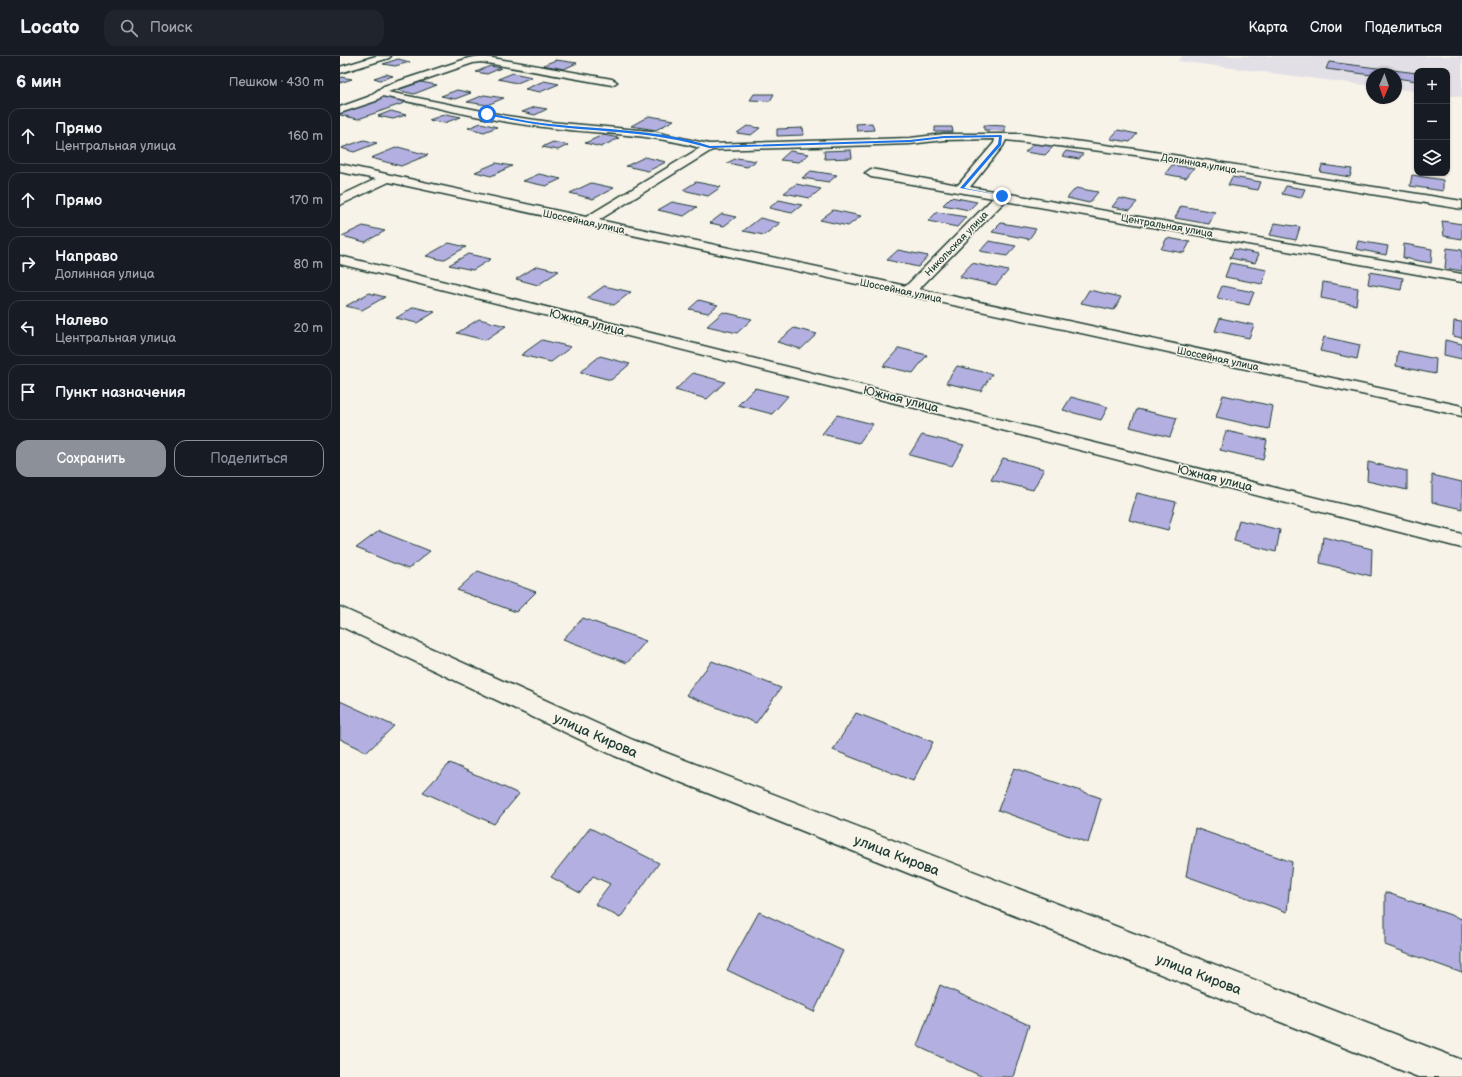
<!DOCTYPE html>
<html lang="ru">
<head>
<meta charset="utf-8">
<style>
	body { margin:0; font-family:"Balsamiq Sans",sans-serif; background:#20242c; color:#f1f3f6 }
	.controls { position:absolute; right:12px; top:12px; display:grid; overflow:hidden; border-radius:8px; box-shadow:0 1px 3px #0004 }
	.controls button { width:36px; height:36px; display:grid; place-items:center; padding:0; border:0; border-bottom:1px solid #363941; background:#171b24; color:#f1f3f6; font:20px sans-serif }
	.compass { position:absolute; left:1026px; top:12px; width:36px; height:36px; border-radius:50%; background:#171b24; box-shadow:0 1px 3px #0004; rotate:182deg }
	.stop { position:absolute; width:12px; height:12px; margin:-9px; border:3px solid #1a73e8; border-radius:50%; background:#fff }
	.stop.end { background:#1a73e8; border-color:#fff; box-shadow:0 1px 4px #0008 }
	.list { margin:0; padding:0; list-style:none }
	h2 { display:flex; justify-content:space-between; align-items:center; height:52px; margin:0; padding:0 16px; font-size:17px }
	h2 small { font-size:13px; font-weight:400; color:#9ea1a6 }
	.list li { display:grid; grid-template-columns:26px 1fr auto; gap:12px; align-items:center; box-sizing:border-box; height:56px; margin:0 8px 8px; padding:0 8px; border:1px solid #363941; border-radius:12px }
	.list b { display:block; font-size:15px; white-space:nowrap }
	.list p { margin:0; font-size:13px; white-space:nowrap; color:#9ea1a6 }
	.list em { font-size:13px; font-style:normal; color:#9ea1a6 }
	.actions { display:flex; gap:8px; padding:12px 16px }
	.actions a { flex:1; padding:9px 0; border:1px solid #8c9099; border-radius:12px; text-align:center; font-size:14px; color:#8c9099 }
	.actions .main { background:#8c9099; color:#fff }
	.icon { flex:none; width:22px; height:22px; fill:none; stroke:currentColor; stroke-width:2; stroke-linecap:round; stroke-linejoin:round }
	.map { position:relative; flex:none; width:1122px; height:1021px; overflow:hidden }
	header { display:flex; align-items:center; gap:24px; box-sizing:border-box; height:56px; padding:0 20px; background:#171b24; border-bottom:1px solid #363941 }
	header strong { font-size:19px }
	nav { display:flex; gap:22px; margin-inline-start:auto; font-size:14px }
	.search { width:280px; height:36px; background:#20242c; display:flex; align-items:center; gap:10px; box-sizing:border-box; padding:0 14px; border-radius:12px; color:#9ea1a6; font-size:15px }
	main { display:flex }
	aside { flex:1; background:#171b24 }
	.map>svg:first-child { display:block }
	.built { fill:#e3dfe6 }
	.building { fill:#b3b0e1; stroke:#1f3d34 }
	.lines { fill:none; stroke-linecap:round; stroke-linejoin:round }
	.street-casing { stroke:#1f3d34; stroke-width:3 }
	.street { fill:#f7f3e8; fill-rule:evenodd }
	.route { fill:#1a73e8 }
	.labels { text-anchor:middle; stroke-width:3; stroke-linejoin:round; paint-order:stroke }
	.far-street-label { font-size:10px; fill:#1f3d34; stroke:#f7f3e8 }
	.street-label { font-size:12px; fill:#1f3d34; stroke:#f7f3e8 }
	.near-street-label { font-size:14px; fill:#1f3d34; stroke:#f7f3e8 }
</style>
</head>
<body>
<header>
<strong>Locato</strong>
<div class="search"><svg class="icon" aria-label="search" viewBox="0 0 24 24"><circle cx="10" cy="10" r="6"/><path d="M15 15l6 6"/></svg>Поиск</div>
<nav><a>Карта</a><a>Слои</a><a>Поделиться</a></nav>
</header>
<main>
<aside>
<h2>6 мин<small>Пешком · 430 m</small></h2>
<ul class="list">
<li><svg class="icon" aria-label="ahead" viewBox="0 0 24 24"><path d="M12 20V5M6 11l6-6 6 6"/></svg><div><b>Прямо</b><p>Центральная улица</p></div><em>160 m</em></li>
<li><svg class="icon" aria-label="ahead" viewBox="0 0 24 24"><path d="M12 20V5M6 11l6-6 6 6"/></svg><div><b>Прямо</b></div><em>170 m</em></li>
<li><svg class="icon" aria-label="right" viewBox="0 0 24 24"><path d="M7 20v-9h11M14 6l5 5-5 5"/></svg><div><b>Направо</b><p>Долинная улица</p></div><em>80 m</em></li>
<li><svg class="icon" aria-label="left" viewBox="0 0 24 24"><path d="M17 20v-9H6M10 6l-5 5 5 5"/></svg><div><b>Налево</b><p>Центральная улица</p></div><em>20 m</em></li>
<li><svg class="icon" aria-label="arrive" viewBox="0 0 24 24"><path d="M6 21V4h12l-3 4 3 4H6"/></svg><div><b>Пункт назначения</b></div></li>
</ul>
<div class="actions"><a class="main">Сохранить</a><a>Поделиться</a></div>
</aside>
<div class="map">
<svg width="1122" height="1021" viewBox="0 0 1122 1021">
	<rect width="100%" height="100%" fill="#f7f3e8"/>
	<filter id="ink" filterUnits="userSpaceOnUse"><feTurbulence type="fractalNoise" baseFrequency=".025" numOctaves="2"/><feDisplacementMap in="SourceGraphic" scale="8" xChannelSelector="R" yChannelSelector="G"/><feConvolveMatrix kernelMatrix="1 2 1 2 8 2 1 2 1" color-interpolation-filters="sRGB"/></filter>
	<g filter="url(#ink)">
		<path class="built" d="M843,0H1122V41L1107,39V15H1077V35L1056,33V18H1032V30L837,5Z"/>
		<g class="building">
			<path d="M58,3L70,6L55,10L43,8Z"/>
			<path d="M216,4L237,7L224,13L203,9Z"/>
			<path d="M989,6L1077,17V25L1056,22V18L1032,19L986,13Z"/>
			<path d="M150,10L161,12L147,18L136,16Z"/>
			<path d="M173,17L192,21L177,27L158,23Z"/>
			<path d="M46,18L53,20L40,24L34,22Z"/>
			<path d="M0,22L1,21L12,23L0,27Z"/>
			<path d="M204,25L219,28L200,36L185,33Z"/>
			<path d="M81,26L97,29L74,38L57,34Z"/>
			<path d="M117,34L131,37L115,43L101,40Z"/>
			<path d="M414,38H434L430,45L410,44Z"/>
			<path d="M144,39L164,42L147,49L127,46Z"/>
			<path d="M42,40L67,46L18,63L0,59V55Z"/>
			<path d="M195,51L207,53L195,59L182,56Z"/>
			<path d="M51,55L66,59L53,63L38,60Z"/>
			<path d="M106,58L121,61L104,67L89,64Z"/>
			<path d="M309,60L334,64L316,74L291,70Z"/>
			<path d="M141,67L157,71L144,76L128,72Z"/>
			<path d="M532,67L534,74L517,75L516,68Z"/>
			<path d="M644,69L665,70V75L644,74Z"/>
			<path d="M407,70L420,72L411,79L397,77Z"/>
			<path d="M595,71H612L613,76H595Z"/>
			<path d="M463,72L464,79L437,80V73Z"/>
			<path d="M778,74L797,78L790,86L770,83Z"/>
			<path d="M263,79L279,82L261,91L245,87Z"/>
			<path d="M24,84L37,87L14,96L1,92Z"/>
			<path d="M213,86L228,89L218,94L202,91Z"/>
			<path d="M695,87L714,90L705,99L685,96Z"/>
			<path d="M58,91L88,99L61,110L31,102Z"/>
			<path d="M511,94L512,102L485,103L484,95Z"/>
			<path d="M450,95L469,98L459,106L440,104Z"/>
			<path d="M726,95L743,98L739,103L722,100Z"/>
			<path d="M305,101L326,106L308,115L286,110Z"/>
			<path d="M397,102L416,105L407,111L387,107Z"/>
			<path d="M156,107L172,110L151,120L135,116Z"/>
			<path d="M832,109L854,112L846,122L825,118Z"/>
			<path d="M982,109L1012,113L1010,121L980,116Z"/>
			<path d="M471,115L497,119L489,126L462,122Z"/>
			<path d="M199,118L221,123L206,130L183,125Z"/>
			<path d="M1072,119L1103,124V135L1070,130Z"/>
			<path d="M892,121L921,126L918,134L888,129Z"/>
			<path d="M356,126L381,131L368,140L343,134Z"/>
			<path d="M251,127L274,132L253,143L230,137Z"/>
			<path d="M456,128L481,133L470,142L444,137Z"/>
			<path d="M946,130L965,133L961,142L942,138Z"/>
			<path d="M736,132L758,136L749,147L727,142Z"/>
			<path d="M611,141L637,146L629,154L603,149Z"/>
			<path d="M779,142L797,146L790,154L772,151Z"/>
			<path d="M439,144L462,149L452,157L429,152Z"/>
			<path d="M332,146L357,151L344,160L318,154Z"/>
			<path d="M841,150L875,156L869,168L835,162Z"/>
			<path d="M493,154L521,160L508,170L480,164Z"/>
			<path d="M597,156L626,161L617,171L588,165Z"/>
			<path d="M382,158L396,161L384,170L370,167Z"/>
			<path d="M420,162L440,167L424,179L403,175Z"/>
			<path d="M1102,165L1122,168V183L1104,180Z"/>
			<path d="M661,167L696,173L689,183L652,176Z"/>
			<path d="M935,167L960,171L956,184L930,179Z"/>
			<path d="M23,170L45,175L25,186L2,180Z"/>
			<path d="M827,182L850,186L844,197L821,193Z"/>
			<path d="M649,185L676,190L667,200L640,195Z"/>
			<path d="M1018,185L1048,190L1046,199L1016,193Z"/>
			<path d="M109,187L126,191L103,204L86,200Z"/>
			<path d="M1064,188L1092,193L1091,207L1063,202Z"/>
			<path d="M1107,192L1122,194V215L1105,212Z"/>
			<path d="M894,193L919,198L915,207L890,202Z"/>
			<path d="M558,194L588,200L578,211L547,204Z"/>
			<path d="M128,198L151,203L133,214L109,209Z"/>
			<path d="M632,207L668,215L656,229L619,221Z"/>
			<path d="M890,207L927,214L922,228L885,221Z"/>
			<path d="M197,210L219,215L198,229L176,223Z"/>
			<path d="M1030,216L1063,222L1061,234L1028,228Z"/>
			<path d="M983,226L1018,232L1016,249L981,242Z"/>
			<path d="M264,230L291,236L274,249L247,242Z"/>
			<path d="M882,230L914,236L909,249L877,242Z"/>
			<path d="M749,234L781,241L774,254L741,247Z"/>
			<path d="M29,237L45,241L22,254L6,250Z"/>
			<path d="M359,244L378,249L368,257L349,253Z"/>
			<path d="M74,251L95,256L77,267L56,262Z"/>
			<path d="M383,256L412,263L397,277L367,270Z"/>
			<path d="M880,262L914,269L909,282L875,275Z"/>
			<path d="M139,263L166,270L145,284L117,277Z"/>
			<path d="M1114,265L1122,266V282L1113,280Z"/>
			<path d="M454,272L477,278L461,293L437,286Z"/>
			<path d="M984,281L1020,289L1017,303L980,295Z"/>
			<path d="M202,284L231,291L211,306L181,299Z"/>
			<path d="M1105,284L1122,288V303L1104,299Z"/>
			<path d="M559,292L587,299L573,317L543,310Z"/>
			<path d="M1058,295L1096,303L1095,318L1056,310Z"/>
			<path d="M260,300L290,308L271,324L240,316Z"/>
			<path d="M617,310L652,318L641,335L606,327Z"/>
			<path d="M353,317L385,326L367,343L335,334Z"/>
			<path d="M415,332L448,340L432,358L398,349Z"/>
			<path d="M883,339L933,350L929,373L876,361Z"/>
			<path d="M731,341L768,351L761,364L723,354Z"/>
			<path d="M797,353L837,362L830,381L790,371Z"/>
			<path d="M497,359L533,368L519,387L482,378Z"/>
			<path d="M886,375L927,384L923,404L880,394Z"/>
			<path d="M582,379L624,389L612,410L569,399Z"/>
			<path d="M663,402L704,413L693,434L651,424Z"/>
			<path d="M1028,406L1067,415V434L1027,425Z"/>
			<path d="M1092,419L1122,426V453L1092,446Z"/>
			<path d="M797,437L836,446L828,474L789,464Z"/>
			<path d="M899,464L940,474L936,496L894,485Z"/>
			<path d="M39,475L90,495L68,513L16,492Z"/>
			<path d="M983,481L1032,493L1031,520L980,507Z"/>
			<path d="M138,515L196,536L176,556L117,534Z"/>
			<path d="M243,562L306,585L287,607L223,583Z"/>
			<path d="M372,605L441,632L416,667L346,639Z"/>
			<path d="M0,645L54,670L27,696L0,683Z"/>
			<path d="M516,657L593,686L573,725L493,694Z"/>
			<path d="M110,707L179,738L154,768L83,736Z"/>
			<path d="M674,712L761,742L748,787L658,754Z"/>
			<path d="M250,772L319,807L280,862L255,848L270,828L253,820L240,837L211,821Z"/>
			<path d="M855,772L952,806L947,856L846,820Z"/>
			<path d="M1045,836L1122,863V917L1045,889Z"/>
			<path d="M419,856L503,895L474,956L387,914Z"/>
			<path d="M600,929L689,969L673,1021H643L577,990Z"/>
		</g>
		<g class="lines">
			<g class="street-casing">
				<g id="street">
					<path d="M36,0H51L49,2L0,17V11Z"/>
					<path d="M141,0L272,23L277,26L272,29L141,6L133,7L48,36L167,60L210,66L310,75L369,88L570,82L604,78H681L795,93L1122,145V153L795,99L666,84L663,90L630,131L1122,218V226L665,145L579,233L1122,350V360L49,126L0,149V140L36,123L0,116V108L246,161L360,92C309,77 255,78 203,71C149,65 96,51 42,40L36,45L0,57V51L28,41L44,30L129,2ZM655,83L654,87L618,129L531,113L525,117L531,121L653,142L566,230L259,164L372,94L570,88L604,84Z"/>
					<path d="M0,200L1122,478V492L611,361L0,208Z"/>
					<path d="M0,551L293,684L1122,1004V1021H1078L275,700L0,570Z"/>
				</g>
			</g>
			<use href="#street" class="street"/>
		</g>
	</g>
	<path class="route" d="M147,57C168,61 189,66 210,68C263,74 319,73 370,90L570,84L604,80L661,79L662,80L661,89L624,132L664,140L620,132L658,88L659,81L604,82L570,86L369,92C317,76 263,76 209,70C188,67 167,63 146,59Z"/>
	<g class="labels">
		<g class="far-street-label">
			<text transform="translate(859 107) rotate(10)" y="4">Долинная улица</text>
			<text transform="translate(244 165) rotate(12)" y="4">Шоссейная улица</text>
			<text transform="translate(827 169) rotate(10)" y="4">Центральная улица</text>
			<text transform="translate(616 187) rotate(-46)" y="4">Никольская улица</text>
			<text transform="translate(561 234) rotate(12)" y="4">Шоссейная улица</text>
			<text transform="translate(878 302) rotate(12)" y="4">Шоссейная улица</text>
		</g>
		<g class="street-label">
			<text transform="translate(247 266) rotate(14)" y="4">Южная улица</text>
			<text transform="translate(561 343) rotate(14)" y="4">Южная улица</text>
			<text transform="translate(875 422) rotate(14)" y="4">Южная улица</text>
		</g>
		<g class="near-street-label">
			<text transform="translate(256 679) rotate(24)" y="5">улица Кирова</text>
			<text transform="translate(557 799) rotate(21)" y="5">улица Кирова</text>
			<text transform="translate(859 918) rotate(21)" y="5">улица Кирова</text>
		</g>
	</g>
</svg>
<div class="controls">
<button>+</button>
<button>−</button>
<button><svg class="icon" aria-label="layers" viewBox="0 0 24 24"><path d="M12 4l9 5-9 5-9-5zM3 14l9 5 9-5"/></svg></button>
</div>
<svg class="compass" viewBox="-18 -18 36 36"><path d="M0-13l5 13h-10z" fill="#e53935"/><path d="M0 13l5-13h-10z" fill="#9ea1a6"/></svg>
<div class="stop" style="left:147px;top:58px"></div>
<div class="stop end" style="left:662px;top:140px"></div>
</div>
</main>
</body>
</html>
